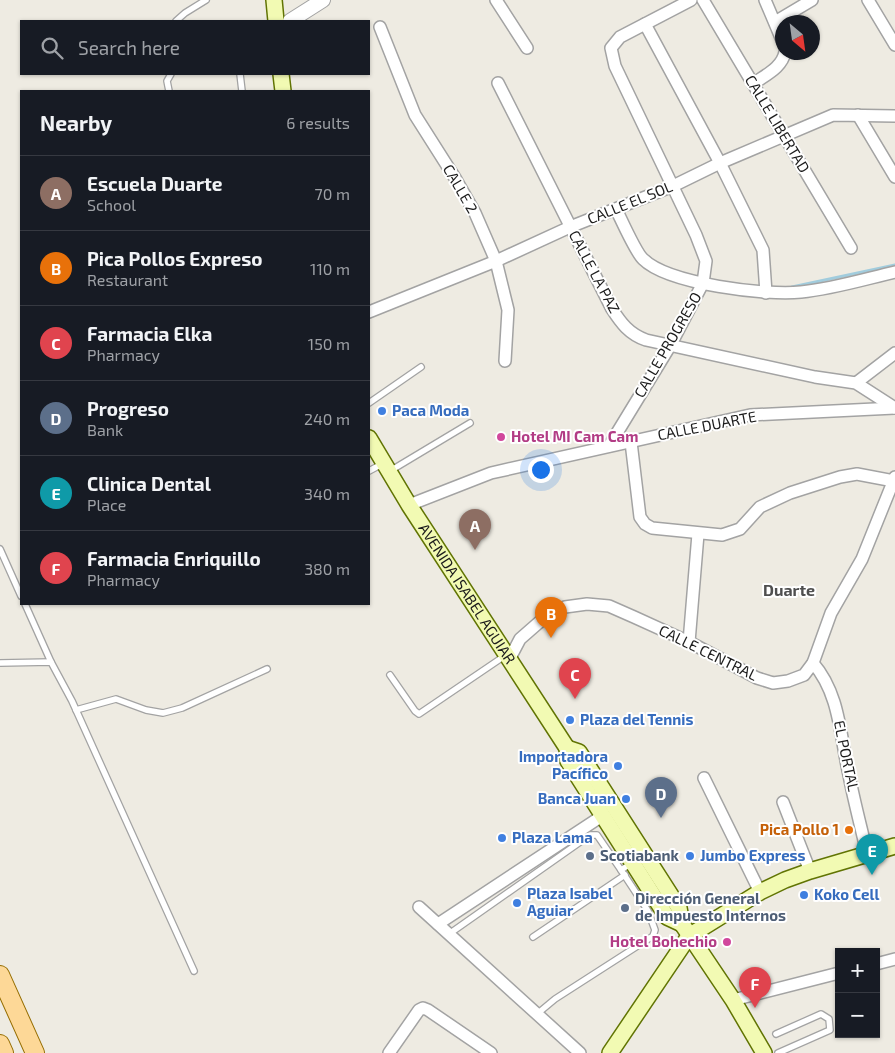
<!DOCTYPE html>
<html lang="en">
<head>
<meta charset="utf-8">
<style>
	body { margin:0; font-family:"Exo 2",sans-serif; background:#242831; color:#f1f3f6 }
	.controls { position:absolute; right:15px; bottom:15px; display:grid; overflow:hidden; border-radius:0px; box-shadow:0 1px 4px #0004 }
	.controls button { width:45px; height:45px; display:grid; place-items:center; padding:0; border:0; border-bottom:1px solid #363941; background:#171b24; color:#f1f3f6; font:25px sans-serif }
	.compass { position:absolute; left:775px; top:15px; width:45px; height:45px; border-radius:50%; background:#171b24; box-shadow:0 1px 4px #0004; rotate:151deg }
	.you { position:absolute; left:540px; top:469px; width:18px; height:18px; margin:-12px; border:4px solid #fff; border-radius:50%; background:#1a73e8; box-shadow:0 0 0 8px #1a73e833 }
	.badge { display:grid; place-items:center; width:32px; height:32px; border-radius:50%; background:#d93025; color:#fff; font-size:16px; font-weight:700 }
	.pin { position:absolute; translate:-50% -41px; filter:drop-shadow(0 1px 2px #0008) }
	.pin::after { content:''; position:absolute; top:26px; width:18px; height:15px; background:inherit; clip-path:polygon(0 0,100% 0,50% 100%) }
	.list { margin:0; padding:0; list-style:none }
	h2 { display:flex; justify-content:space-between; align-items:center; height:65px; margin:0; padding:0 20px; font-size:21px }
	h2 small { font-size:16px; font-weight:400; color:#9ea1a6 }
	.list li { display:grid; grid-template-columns:32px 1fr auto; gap:15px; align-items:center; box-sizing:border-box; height:75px; padding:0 20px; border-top:1px solid #363941 }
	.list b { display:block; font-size:19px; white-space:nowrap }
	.list p { margin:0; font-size:16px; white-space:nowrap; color:#9ea1a6 }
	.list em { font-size:16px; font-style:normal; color:#9ea1a6 }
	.icon { flex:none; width:28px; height:28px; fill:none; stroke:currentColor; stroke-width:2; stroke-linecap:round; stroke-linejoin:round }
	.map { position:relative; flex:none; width:895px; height:1053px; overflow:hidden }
	.search { position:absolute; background:#171b24; box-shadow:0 1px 4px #0004; left:20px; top:20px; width:350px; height:55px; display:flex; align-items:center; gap:12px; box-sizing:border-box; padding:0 18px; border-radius:0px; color:#9ea1a6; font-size:19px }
	.panel { position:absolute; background:#171b24; box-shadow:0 1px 4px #0004; left:20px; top:90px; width:350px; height:515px; border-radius:0px }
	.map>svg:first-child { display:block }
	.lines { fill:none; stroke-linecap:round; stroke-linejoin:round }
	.stream { stroke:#a1ccdd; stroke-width:3 }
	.service-casing { stroke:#a3a3a3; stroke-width:8 }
	.minor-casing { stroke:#a3a3a3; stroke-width:14 }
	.tertiary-casing { stroke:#a3a3a3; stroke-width:16 }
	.secondary-casing { stroke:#617403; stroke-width:18 }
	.primary-casing { stroke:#956d00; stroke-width:20 }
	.service { stroke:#fff; stroke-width:5.5 }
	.minor { stroke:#fff; stroke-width:11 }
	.tertiary { stroke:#fff; stroke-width:14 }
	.secondary { stroke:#f2fab3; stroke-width:15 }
	.primary { stroke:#fdd897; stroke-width:18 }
	.shop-dot { fill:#3f7fe0; stroke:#fff; stroke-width:2 }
	.hotel-dot { fill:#d1479c; stroke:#fff; stroke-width:2 }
	.food-dot { fill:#e8710a; stroke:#fff; stroke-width:2 }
	.service-dot { fill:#5c6f8a; stroke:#fff; stroke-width:2 }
	.labels { text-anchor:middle; stroke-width:4; stroke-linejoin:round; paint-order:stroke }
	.street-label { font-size:15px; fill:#1c1c1c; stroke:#fff }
	.shop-label { font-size:15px; font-weight:bold; fill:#366cbe; stroke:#fff; text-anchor:start }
	.hotel-label { font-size:15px; font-weight:bold; fill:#b23c85; stroke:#fff; text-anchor:start }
	.food-label { font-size:15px; font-weight:bold; fill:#c56008; stroke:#fff; text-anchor:end }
	.service-label { font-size:15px; font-weight:bold; fill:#4e5e75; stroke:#fff; text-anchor:start }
	.neighbourhood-label { font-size:16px; font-weight:bold; fill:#4f4f4f; stroke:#fff }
</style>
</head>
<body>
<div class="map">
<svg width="895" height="1053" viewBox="0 0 895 1053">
	<rect width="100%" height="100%" fill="#eeebe2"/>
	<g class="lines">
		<path class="stream" d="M792,287L895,265"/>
		<g class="service-casing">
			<g id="service">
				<path d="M176,21L185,13L206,0"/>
				<path d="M240,74L242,91"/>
				<path d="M169,91L167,81L171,74"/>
				<path d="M369,403L421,367"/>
				<path d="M369,471L382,464"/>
				<path d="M390,471L470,423"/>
				<path d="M0,549L21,596"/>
				<path d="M25,604L51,662"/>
				<path d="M0,663L51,662L72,701L194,971"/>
				<path d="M390,675L415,711L419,714L506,655"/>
				<path d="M76,710L116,699L146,710L163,713L182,708L267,669"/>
				<path d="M449,934L590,835H597L621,870"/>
				<path d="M533,937L625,875"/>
				<path d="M537,1014L555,999L653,936L655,930L648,911L621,870L632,863"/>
				<path d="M776,1034L821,1014L829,1019L830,1030L778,1053"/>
			</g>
		</g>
		<g class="minor-casing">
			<g id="minor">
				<path d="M496,0L527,48"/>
				<path d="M703,0L851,248"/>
				<path d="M765,0L782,40"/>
				<path d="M868,0L895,45"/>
				<path d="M775,22L812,0"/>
				<path d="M645,24L720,163L763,250L766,293"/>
				<path d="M380,27L415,115L455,178L475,213L496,261L508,310L505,361"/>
				<path d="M498,83L612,309C621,323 629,334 646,340L815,377L856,383L895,408"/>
				<path d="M753,84C765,75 782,68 785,52"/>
				<path d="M858,115L895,177"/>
				<path d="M616,209C621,219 636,253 643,259C668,284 767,296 801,292C832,289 865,279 895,272"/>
				<path d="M369,312L496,261L570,227L673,186L720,163L833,115L895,116"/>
				<path d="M856,383L895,353"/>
				<path d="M631,442L640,517L645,524L652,528L722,535L740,529L760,507L790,493L840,477L857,474L894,481"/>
				<path d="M609,446L670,346L703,283L706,261L696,235L615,66L611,48L620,37L691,0"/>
				<path d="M409,505L491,473L750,415L895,408"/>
				<path d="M689,642L698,534"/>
				<path d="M509,660L520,639L544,618L565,607L587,604L609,606L634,617L689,642L757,678L773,683L788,681L804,675L813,663L831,613L862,559L895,477"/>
				<path d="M813,663C840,694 840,736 849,775C854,801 861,827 867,853"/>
				<path d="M704,778L760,892"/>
				<path d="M783,802L810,871"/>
				<path d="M419,907L580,1053"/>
				<path d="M438,924L602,816"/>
				<path d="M876,964L895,959"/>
				<path d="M733,1000L839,973"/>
				<path d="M389,1053L419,1010L423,1008L428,1010L491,1053"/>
			</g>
		</g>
		<g class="tertiary-casing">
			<path id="tertiary" d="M290,21L323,0"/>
		</g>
		<g class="secondary-casing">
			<g id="secondary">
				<path d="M274,0L276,21"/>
				<path d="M281,74L283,91"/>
				<path id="s1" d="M369,438L409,505L567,748L568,761L667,917L682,924"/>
				<path d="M567,748L579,752L679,908L682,924L733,1000L764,1053"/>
				<path d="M610,1053L689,936L760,892L785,880L810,871L895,846"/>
			</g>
		</g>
		<g class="primary-casing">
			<g id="primary">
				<path d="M0,975L35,1053"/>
				<path d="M0,1044L4,1053"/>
			</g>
		</g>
		<use href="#service" class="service"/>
		<use href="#minor" class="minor"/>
		<use href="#tertiary" class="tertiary"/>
		<use href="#secondary" class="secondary"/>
		<use href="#primary" class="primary"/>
	</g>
	<g class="shop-dot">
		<circle cx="382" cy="411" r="5"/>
		<circle cx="570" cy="720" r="5"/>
		<circle cx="618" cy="766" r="5"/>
		<circle cx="626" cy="799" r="5"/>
		<circle cx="502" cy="838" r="5"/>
		<circle cx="690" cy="856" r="5"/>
		<circle cx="804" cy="895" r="5"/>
		<circle cx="517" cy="903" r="5"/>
	</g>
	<g class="hotel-dot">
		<circle cx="501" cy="437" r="5"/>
		<circle cx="727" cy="942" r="5"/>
	</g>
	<circle class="food-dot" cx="849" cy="830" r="5"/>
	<g class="service-dot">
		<circle cx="590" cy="856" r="5"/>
		<circle cx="625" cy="908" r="5"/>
	</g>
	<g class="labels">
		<g class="street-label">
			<text transform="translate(777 124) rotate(59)" y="5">CALLE LIBERTAD</text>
			<text transform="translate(460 189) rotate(60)" y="5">CALLE 2</text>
			<text transform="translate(630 203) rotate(-22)" y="5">CALLE EL SOL</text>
			<text transform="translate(594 272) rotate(62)" y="5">CALLE LA PAZ</text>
			<text transform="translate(668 345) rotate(-60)" y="5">CALLE PROGRESO</text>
			<text transform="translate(707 426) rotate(-11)" y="5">CALLE DUARTE</text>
			<text dy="5" stroke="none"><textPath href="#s1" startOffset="184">AVENIDA ISABEL AGUIAR</textPath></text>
			<text transform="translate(708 653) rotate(26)" y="5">CALLE CENTRAL</text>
			<text transform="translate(846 756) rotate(78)" y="5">EL PORTAL</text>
		</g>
		<g class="shop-label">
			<text x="392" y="416">Paca Moda</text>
			<text x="580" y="725">Plaza del Tennis</text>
			<text x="608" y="762" text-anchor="end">Importadora<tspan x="608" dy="17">Pacífico</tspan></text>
			<text x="616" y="804" text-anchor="end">Banca Juan</text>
			<text x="512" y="843">Plaza Lama</text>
			<text x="700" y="861">Jumbo Express</text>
			<text x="527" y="899">Plaza Isabel<tspan x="527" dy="17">Aguiar</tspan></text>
			<text x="814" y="900">Koko Cell</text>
		</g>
		<g class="hotel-label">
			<text x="511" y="442">Hotel MI Cam Cam</text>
			<text x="717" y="947" text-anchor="end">Hotel Bohechio</text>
		</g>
		<g class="food-label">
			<text x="839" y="835">Pica Pollo 1</text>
		</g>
		<g class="service-label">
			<text x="600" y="861">Scotiabank</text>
			<text x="635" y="904">Dirección General<tspan x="635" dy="17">de Impuesto Internos</tspan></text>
		</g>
		<g class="neighbourhood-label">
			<text x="789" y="596">Duarte</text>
		</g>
	</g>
</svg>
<div class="controls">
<button>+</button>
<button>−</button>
</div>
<svg class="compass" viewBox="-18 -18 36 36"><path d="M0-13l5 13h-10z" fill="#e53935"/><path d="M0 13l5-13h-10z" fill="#9ea1a6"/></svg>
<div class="you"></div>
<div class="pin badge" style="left:475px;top:550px;background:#8d6e63">A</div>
<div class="pin badge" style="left:551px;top:638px;background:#e8710a">B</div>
<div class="pin badge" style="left:575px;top:699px;background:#e0444e">C</div>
<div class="pin badge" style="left:661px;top:818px;background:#5c6f8a">D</div>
<div class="pin badge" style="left:872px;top:875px;background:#0f9aa8">E</div>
<div class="pin badge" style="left:755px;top:1008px;background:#e0444e">F</div>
<div class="search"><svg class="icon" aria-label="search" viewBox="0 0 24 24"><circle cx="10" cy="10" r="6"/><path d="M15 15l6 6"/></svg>Search here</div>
<section class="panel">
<h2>Nearby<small>6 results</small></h2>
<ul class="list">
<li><span class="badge" style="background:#8d6e63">A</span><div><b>Escuela Duarte</b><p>School</p></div><em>70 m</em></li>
<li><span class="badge" style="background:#e8710a">B</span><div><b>Pica Pollos Expreso</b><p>Restaurant</p></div><em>110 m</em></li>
<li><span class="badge" style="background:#e0444e">C</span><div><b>Farmacia Elka</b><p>Pharmacy</p></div><em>150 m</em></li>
<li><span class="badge" style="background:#5c6f8a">D</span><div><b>Progreso</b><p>Bank</p></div><em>240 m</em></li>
<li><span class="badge" style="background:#0f9aa8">E</span><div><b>Clinica Dental</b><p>Place</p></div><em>340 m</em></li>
<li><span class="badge" style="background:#e0444e">F</span><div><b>Farmacia Enriquillo</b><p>Pharmacy</p></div><em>380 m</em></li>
</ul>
</section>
</div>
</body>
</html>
